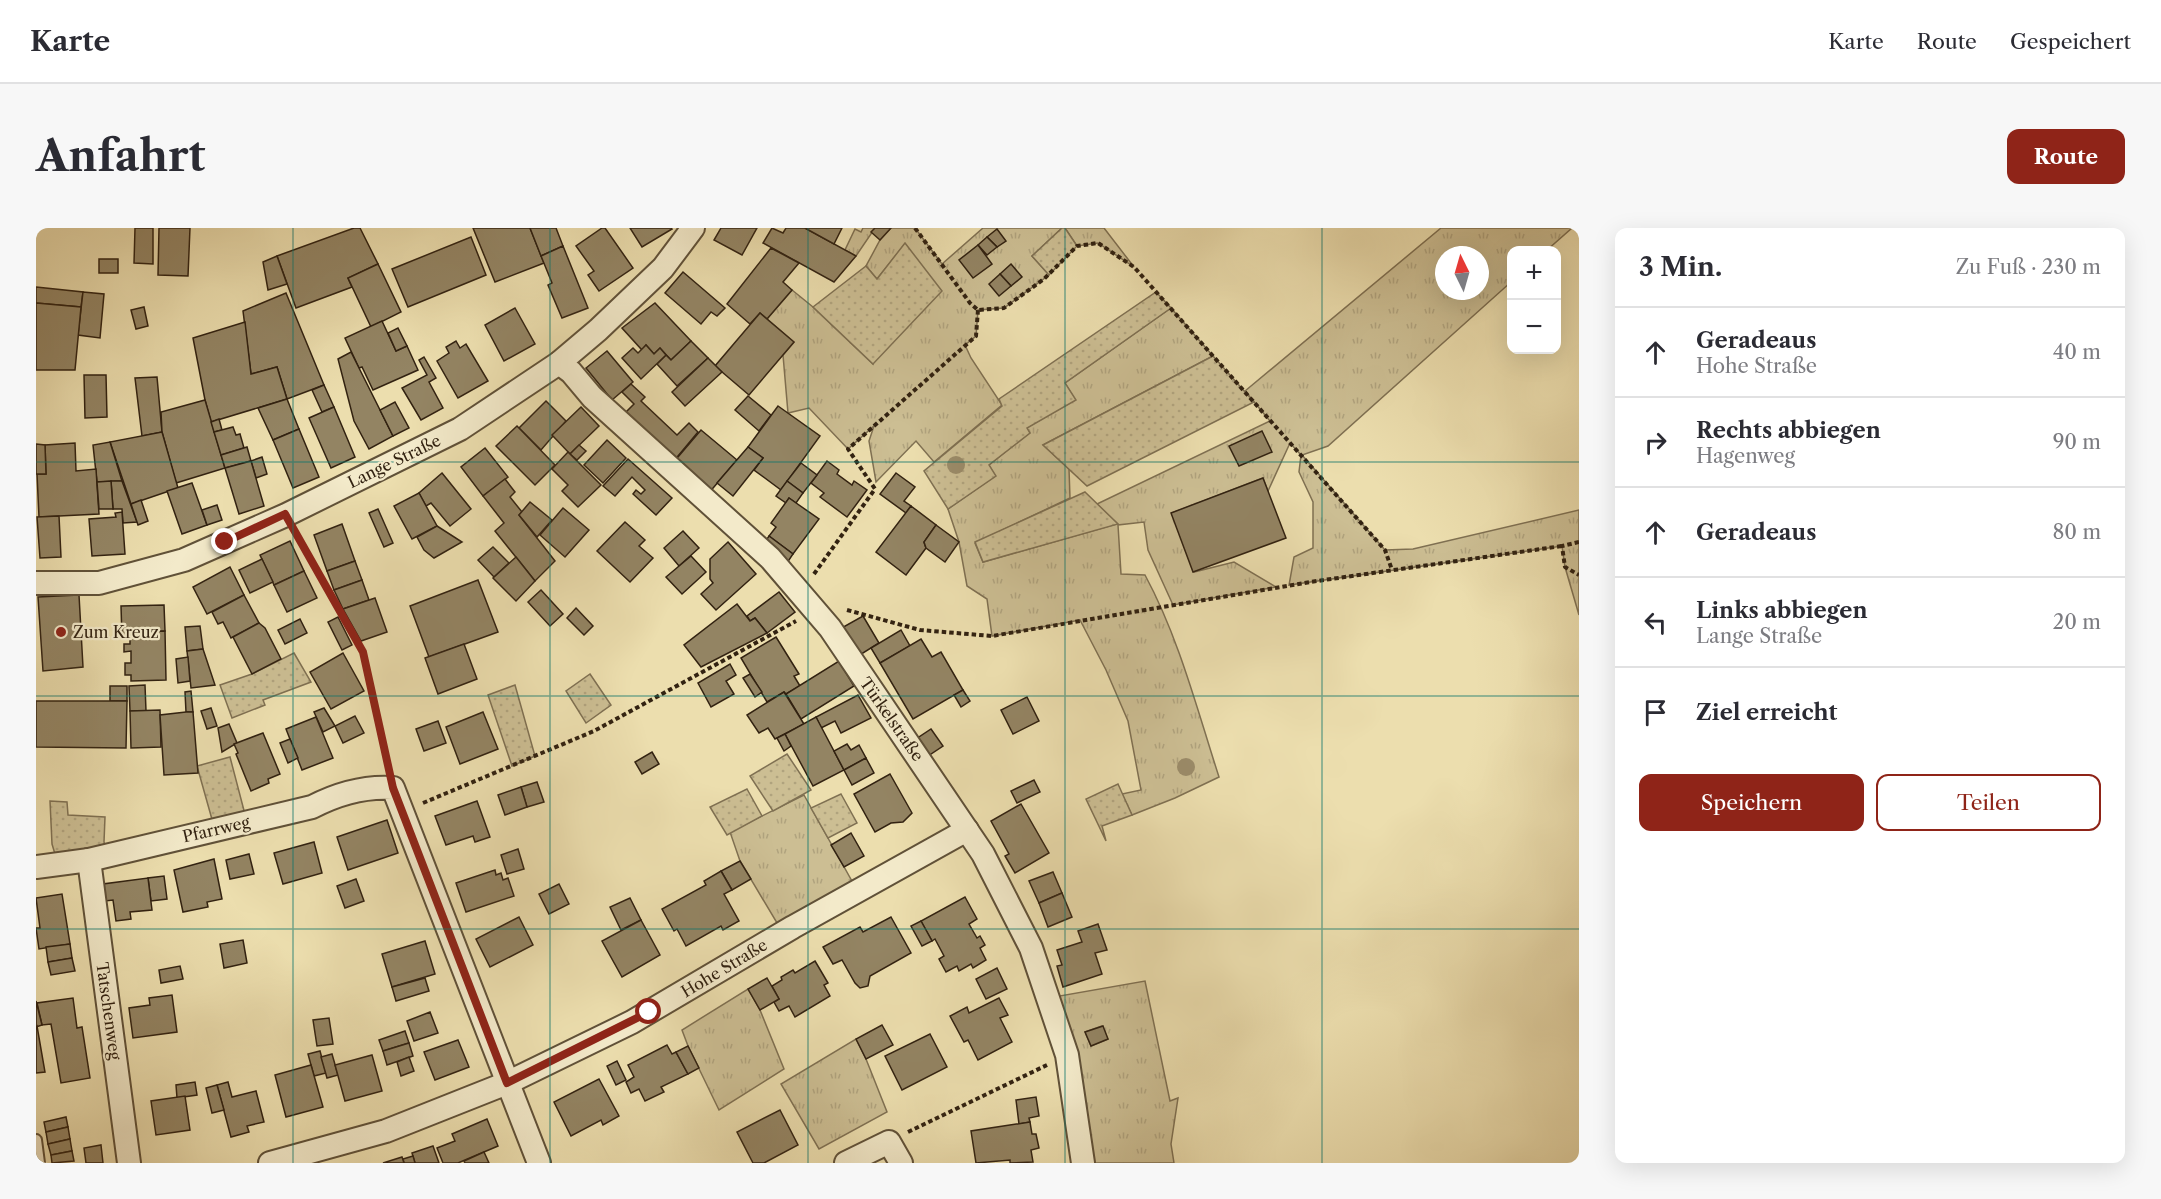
<!DOCTYPE html>
<html lang="de">
<head>
<meta charset="utf-8">
<style>
	body { margin:0; font-family:"Libre Caslon Text",serif; background:#f7f7f7; color:#2b2b33 }
	.controls { position:absolute; right:18px; top:18px; display:grid; overflow:hidden; border-radius:12px; box-shadow:0 6px 24px #0002 }
	.controls button { width:54px; height:54px; display:grid; place-items:center; padding:0; border:0; border-bottom:2px solid #e1e1e2; background:#fff; color:#2b2b33; font:30px sans-serif }
	.compass { position:absolute; left:1399px; top:18px; width:54px; height:54px; border-radius:50%; background:#fff; box-shadow:0 6px 24px #0002; rotate:355deg }
	.stop { position:absolute; width:18px; height:18px; margin:-14px; border:4px solid #8f2418; border-radius:50%; background:#fff }
	.stop.end { background:#8f2418; border-color:#fff; box-shadow:0 2px 6px #0008 }
	.list { margin:0; padding:0; list-style:none }
	h2 { display:flex; justify-content:space-between; align-items:center; height:78px; margin:0; padding:0 24px; font-size:26px }
	h2 small { font-size:20px; font-weight:400; color:#7c7c81 }
	.list li { display:grid; grid-template-columns:39px 1fr auto; gap:18px; align-items:center; box-sizing:border-box; height:90px; padding:0 24px; border-top:2px solid #e1e1e2 }
	.list b { display:block; font-size:22px; white-space:nowrap }
	.list p { margin:0; font-size:20px; white-space:nowrap; color:#7c7c81 }
	.list em { font-size:20px; font-style:normal; color:#7c7c81 }
	.actions { display:flex; gap:12px; padding:18px 24px }
	.actions a { flex:1; padding:14px 0; border:2px solid #8f2418; border-radius:12px; text-align:center; font-size:21px; color:#8f2418 }
	.actions .main { background:#8f2418; color:#fff }
	.icon { flex:none; width:33px; height:33px; fill:none; stroke:currentColor; stroke-width:2; stroke-linecap:round; stroke-linejoin:round }
	.map { position:relative; flex:none; width:1543px; height:935px; overflow:hidden; border-radius:12px }
	header { display:flex; align-items:center; gap:36px; box-sizing:border-box; height:84px; padding:0 30px; background:#fff; border-bottom:2px solid #e1e1e2 }
	header strong { font-size:28px }
	nav { display:flex; gap:33px; margin-inline-start:auto; font-size:21px }
	.intro { display:flex; align-items:center; justify-content:space-between; box-sizing:border-box; height:144px; padding:0 36px }
	h1 { margin:0; font-size:42px }
	.button { padding:15px 27px; border-radius:12px; background:#8f2418; color:#fff; font-size:21px; font-weight:700 }
	main { display:flex; gap:36px; padding:0 36px }
	aside { flex:1; background:#fff; border-radius:12px; box-shadow:0 6px 24px #0002 }
	.map>svg:first-child { display:block }
	.grass { fill:url(#grass-tufts); stroke:#7f7052; stroke-width:1.5; fill-rule:evenodd }
	.park { fill:url(#park-dots); stroke:#7f7052; stroke-width:1.5 }
	.building { fill:#938463; stroke:#322211; stroke-width:1.5 }
	.lines { fill:none; stroke-linecap:round; stroke-linejoin:round }
	.lane-casing { stroke:#605138; stroke-width:14 }
	.street-casing { stroke:#605138; stroke-width:26 }
	.path { stroke:#322211; stroke-width:4; stroke-dasharray:4.5 3; stroke-linecap:butt }
	.lane { stroke:#f3eaca; stroke-width:10 }
	.street { stroke:#f3eaca; stroke-width:22 }
	.tree { fill:#9b8c6a }
	.route { stroke:#8f2418; stroke-width:8 }
	.grid { fill:none; stroke:#0f766e; stroke-width:1.5; stroke-opacity:0.55 }
	.poi-dot { fill:#8f2418; stroke:#f3eaca; stroke-width:2 }
	.labels { text-anchor:middle; stroke-width:4.5; stroke-linejoin:round; paint-order:stroke }
	.street-label { font-size:16px; fill:#322211; stroke:#f3eaca }
	.poi-label { font-size:16px; fill:#322211; stroke:#f3eaca; text-anchor:start }
</style>
</head>
<body>
<header>
<strong>Karte</strong>
<nav><a>Karte</a><a>Route</a><a>Gespeichert</a></nav>
</header>
<div class="intro"><h1>Anfahrt</h1><a class="button">Route</a></div>
<main>
<div class="map">
<svg width="1543" height="935" viewBox="0 0 1543 935">
	<defs>
		<pattern id="grass-tufts" width="24" height="20" patternUnits="userSpaceOnUse" patternTransform="scale(1.5)"><rect width="24" height="20" fill="#ccbe93"/><path d="M3 7l-1-3M5 7V3M7 7l1-3M15 17l-1-3M17 17v-4M19 17l1-3" fill="none" stroke="#b0a37e"/></pattern>
		<pattern id="park-dots" width="8" height="8" patternUnits="userSpaceOnUse" patternTransform="scale(1.5)"><rect width="8" height="8" fill="#ccbe93"/><path d="M2 2h.1M6 6h.1" fill="none" stroke="#b0a37e" stroke-width="1.8" stroke-linecap="round"/></pattern>
	</defs>
	<rect width="100%" height="100%" fill="#ecdeae"/>
	<filter id="stains"><feTurbulence type="fractalNoise" baseFrequency=".00333" numOctaves="4"/><feColorMatrix values="0 0 0 0 .2 0 0 0 0 .09 0 0 0 0 .02 0 0 0 .5 -.17"/></filter>
	<radialGradient id="worn" r=".72"><stop offset=".6" stop-color="#630" stop-opacity="0"/><stop offset="1" stop-color="#630" stop-opacity=".3"/></radialGradient>
	<g class="grass">
		<path d="M827,0H839L820,28L809,22L819,1L825,4Z"/>
		<path d="M855,0H879L906,36L947,0H1026L996,28L1013,47L968,80L942,82L940,108L929,117L935,130L966,177L898,234L880,213L840,254L833,213L838,198L812,221L773,180L752,185L747,127L758,114L731,91L756,62L777,79L837,136L869,16L841,51L830,38L844,12Z"/>
		<path d="M1029,0H1068L1098,39L1062,15L1041,18Z"/>
		<path d="M1405,0H1536L1511,22H1476L1475,54L1292,218L1266,227L1349,322L1377,321L1543,282V387L1529,339L1526,318L1253,357L1258,329L1277,320V274L1263,244L1265,227L1254,215L1232,263L1227,250L1136,285L1158,344L1198,334L1240,359L1137,377L1112,322L1108,294L1082,297L1085,346L1109,347C1143,410 1161,481 1183,549L1139,570L1096,587L1086,566L1105,562L1092,493L1070,442L1044,392L956,408L951,371L931,358L923,314L912,281L959,248L953,237L993,205L990,200L1039,172L1029,155L1135,80L1177,128L1007,217L1033,241L1034,270L939,315L947,334L1081,296L1061,276L1234,193L1209,163ZM1408,27H1444V63H1408Z"/>
		<path d="M768,567L822,664L747,705L704,633L694,604Z"/>
		<path d="M1109,753L1134,873L1142,870L1135,916L1138,935H1047L1012,770ZM1066,798L1072,811L1055,818L1049,804Z"/>
		<path d="M712,761L724,782L748,841L683,882L652,818L646,802Z"/>
		<path d="M820,811L830,831L851,884L783,921L745,856Z"/>
	</g>
	<g class="park">
		<path d="M1026,0H1029L1041,18L1013,47L996,28Z"/>
		<path d="M869,15L906,63L837,136L777,79L830,38L841,51Z"/>
		<path d="M1120,64L1135,80L1029,155L1040,172L991,200L994,205L953,237L960,248L912,281L888,243L966,178L963,171Z"/>
		<path d="M1177,128L1218,174L1051,258L1007,217Z"/>
		<path d="M1049,264L1082,296L947,334L939,314Z"/>
		<path d="M258,425L275,454L227,472L229,477L196,490L184,457L216,446Z"/>
		<path d="M554,446L575,477L550,495L530,463Z"/>
		<path d="M479,457L499,528L476,538L452,467Z"/>
		<path d="M751,526L775,562L737,583L714,548Z"/>
		<path d="M194,529L211,594L179,602L161,538Z"/>
		<path d="M1082,556L1096,587L1066,598L1070,613L1050,571Z"/>
		<path d="M711,561L726,588L691,607L674,579Z"/>
		<path d="M805,566L821,595L792,610L775,580Z"/>
		<path d="M14,573L31,574L32,587L69,589L68,614L71,627L22,636L16,616Z"/>
	</g>
	<g class="building">
		<path d="M99,0H117V36L98,35Z"/>
		<path d="M123,0H154L152,48L122,47Z"/>
		<path d="M318,0H324L342,36L312,50L316,59L260,80L241,28Z"/>
		<path d="M437,0H494L508,35L459,54Z"/>
		<path d="M494,0H520L527,18L505,28Z"/>
		<path d="M566,0H569L597,40L563,63L552,47L558,43L540,18Z"/>
		<path d="M594,0H635L636,1L606,19Z"/>
		<path d="M685,0H684H721L706,27L678,12Z"/>
		<path d="M736,0L747,5L750,0H769L820,28L798,54L727,15Z"/>
		<path d="M769,0H806L798,16Z"/>
		<path d="M839,0H855L844,12L835,4Z"/>
		<path d="M961,1L970,13L961,19L951,9Z"/>
		<path d="M435,9L450,47L372,79L356,41Z"/>
		<path d="M951,9L961,19L951,27L942,17Z"/>
		<path d="M942,17L956,36L937,50L923,32Z"/>
		<path d="M527,18L552,80L526,90L512,57L516,55L505,28Z"/>
		<path d="M735,20L763,35L747,54L756,62L731,91L724,85L714,96L691,76Z"/>
		<path d="M241,28L251,56L232,62L227,34Z"/>
		<rect x="63" y="31" width="19" height="14"/>
		<path d="M342,36L365,84L335,99L312,50Z"/>
		<path d="M975,36L986,49L975,58L964,46Z"/>
		<path d="M647,44L689,80L681,88L675,84L665,96L629,65Z"/>
		<path d="M964,46L975,58L963,68L953,56Z"/>
		<path d="M0,59L47,64L45,79L0,75Z"/>
		<path d="M47,64L68,66L64,110L42,107Z"/>
		<path d="M250,65L288,157L251,171L241,139L215,146L207,83Z"/>
		<path d="M0,75L45,79L39,142H0Z"/>
		<path d="M619,75L655,113L635,132L624,120L618,126L610,117L606,122L586,100Z"/>
		<path d="M108,79L112,98L100,101L95,82Z"/>
		<path d="M479,80L499,116L468,133L449,97Z"/>
		<path d="M724,85L758,114L713,167L679,138Z"/>
		<path d="M346,93L360,123L371,118L382,142L337,162L326,139L323,140L309,110Z"/>
		<path d="M209,94L215,146L241,139L251,171L175,194L169,172L157,110Z"/>
		<path d="M362,100L371,118L360,123L352,105Z"/>
		<path d="M420,113L424,120L430,116L452,153L422,170L401,133L413,125L410,119Z"/>
		<path d="M655,113L672,130L641,158L621,136L630,127L635,132Z"/>
		<path d="M610,117L618,126L624,120L630,127L605,151L586,130L597,120L602,125Z"/>
		<path d="M571,123L597,154L576,172L550,140Z"/>
		<path d="M315,124L357,208L333,221L318,193L302,131Z"/>
		<path d="M388,129L400,150L393,154L407,180L385,192L366,160L391,147L383,132Z"/>
		<path d="M672,130L686,144L649,178L636,164Z"/>
		<path d="M48,147H70L71,189L49,190Z"/>
		<path d="M121,149L126,204L106,208L99,150Z"/>
		<path d="M595,156L609,169L605,173L641,207L653,195L662,204L637,234L587,187L598,176L586,164Z"/>
		<path d="M288,157L298,179L286,184L276,162Z"/>
		<path d="M712,168L735,187L723,203L699,182Z"/>
		<path d="M251,171L263,201L237,212L222,180Z"/>
		<path d="M169,172L189,240L140,255L126,204L125,184Z"/>
		<path d="M510,173L530,193L505,222L483,200Z"/>
		<path d="M359,174L373,200L357,208L344,182Z"/>
		<path d="M742,178L784,208L745,262L718,242L727,230L712,219Z"/>
		<path d="M298,179L319,229L295,240L273,190Z"/>
		<path d="M545,179L563,198L534,226L516,207Z"/>
		<path d="M183,191L186,202L178,204L175,194Z"/>
		<path d="M481,198L519,237L499,257L460,218Z"/>
		<path d="M197,199L200,207L204,206L208,220L185,227L178,204Z"/>
		<path d="M263,201L283,249L257,260L237,212Z"/>
		<path d="M665,202L701,232L672,266L636,236Z"/>
		<path d="M1226,203L1236,224L1203,238L1193,218Z"/>
		<path d="M126,204L142,260L95,276L74,214Z"/>
		<path d="M571,212L590,230L567,255L548,237Z"/>
		<path d="M74,214L86,253L61,254L57,217Z"/>
		<path d="M39,215L40,243L60,241L63,286L3,289L1,246H10L9,217Z"/>
		<path d="M0,216L9,217L10,246H0Z"/>
		<path d="M543,217L550,223L541,232L534,226Z"/>
		<path d="M211,219L215,233L189,240L185,227Z"/>
		<path d="M712,219L727,230L697,268L681,255Z"/>
		<path d="M449,220L472,249L447,268L425,239Z"/>
		<path d="M532,224L565,257L542,279L526,263L532,257L516,241Z"/>
		<path d="M226,229L231,246L220,250L215,233Z"/>
		<path d="M592,231L636,270L620,287L597,266L600,262L605,266L609,262L596,249L579,268L567,258Z"/>
		<path d="M215,233L228,278L203,286L189,240Z"/>
		<path d="M791,233L803,242L801,246L816,257L818,253L831,262L811,289L784,269L788,265L775,255Z"/>
		<path d="M765,235L781,247L767,265L751,253Z"/>
		<path d="M406,245L435,281L414,298L395,275L390,278L383,265Z"/>
		<path d="M860,245L879,259L868,273L875,278L870,285L844,266Z"/>
		<path d="M1227,250L1250,310L1157,344L1135,285Z"/>
		<path d="M469,251L479,264L474,269L486,284L483,287L519,333L499,353L459,303L468,295L447,268Z"/>
		<path d="M75,253H86L101,294L87,295L86,281H77Z"/>
		<path d="M75,253L77,281H63L61,254Z"/>
		<path d="M751,253L767,265L760,275L753,270L750,275L740,268Z"/>
		<path d="M156,255L171,297L146,306L131,263Z"/>
		<path d="M383,265L401,298L376,311L358,278Z"/>
		<path d="M753,270L783,291L757,326L733,308L740,299L735,295Z"/>
		<path d="M105,272L112,293L102,297L95,276Z"/>
		<path d="M494,274L516,292L501,309L483,287Z"/>
		<path d="M181,277L186,292L171,297L166,282Z"/>
		<path d="M875,278L900,297L888,314L890,320L870,347L840,324Z"/>
		<path d="M527,280L553,302L529,329L504,307Z"/>
		<path d="M342,281L357,315L348,319L333,285Z"/>
		<path d="M86,284L89,326L56,328L53,291L80,289L79,285Z"/>
		<path d="M23,288L25,329L4,330L1,289Z"/>
		<path d="M589,294L609,312L603,318L617,330L594,354L561,323Z"/>
		<path d="M306,296L319,333L291,343L278,307Z"/>
		<path d="M900,297L923,314L909,334L890,320L888,314Z"/>
		<path d="M401,298L426,314L398,330L388,322L381,309Z"/>
		<path d="M647,303L663,320L643,338L628,320Z"/>
		<path d="M733,308L757,326L751,335L727,317Z"/>
		<path d="M254,313L268,343L238,357L224,327Z"/>
		<path d="M692,314L720,346L680,382L665,366L677,355L674,351V331Z"/>
		<path d="M457,319L473,335L458,349L442,332Z"/>
		<path d="M655,328L670,344L646,366L630,349Z"/>
		<path d="M480,329L499,353L480,373L457,350Z"/>
		<path d="M226,331L237,354L214,365L203,342Z"/>
		<path d="M319,333L326,352L298,362L291,343Z"/>
		<path d="M194,339L208,367L171,386L157,359Z"/>
		<path d="M268,343L281,370L251,384L238,357Z"/>
		<path d="M326,352L333,372L307,381L298,362Z"/>
		<path d="M442,352L462,404L393,429L374,378Z"/>
		<path d="M505,362L527,386L514,398L492,374Z"/>
		<path d="M743,364L759,384L731,405L719,390L714,393L711,388Z"/>
		<path d="M43,367L47,439L7,443L2,369Z"/>
		<path d="M208,367L223,395L195,410L187,394L182,396L176,384Z"/>
		<path d="M339,370L351,404L325,413L307,381Z"/>
		<path d="M701,376L714,393L719,390L731,405L665,439L648,417Z"/>
		<path d="M128,377L129,403L94,404V411H86L85,378Z"/>
		<path d="M540,380L557,398L548,407L531,390Z"/>
		<path d="M827,388L843,415L819,430L802,402Z"/>
		<path d="M302,389L316,417L306,422L292,394Z"/>
		<path d="M264,391L271,405L249,416L242,402Z"/>
		<path d="M223,395L229,400L245,431L216,446L197,409Z"/>
		<path d="M164,398L167,421L151,423L149,399Z"/>
		<path d="M865,402L874,418L844,435L835,420Z"/>
		<path d="M129,403L130,452L95,453V447H89V435H95V423L88,424V416H94V404Z"/>
		<path d="M740,409L763,446L758,448L764,458L750,466L748,464L731,474L705,430Z"/>
		<path d="M885,411L896,429L905,424L927,462L877,491L844,435Z"/>
		<path d="M428,416L441,451L402,466L389,430Z"/>
		<path d="M167,421L179,457L155,460L151,423Z"/>
		<path d="M307,425L328,463L295,481L274,444Z"/>
		<path d="M152,429L154,453L142,455L140,431Z"/>
		<path d="M803,433L818,458L765,491L750,466Z"/>
		<path d="M694,436L700,447L690,453L698,466L675,479L662,455Z"/>
		<path d="M714,446L726,464L719,469L707,450Z"/>
		<path d="M109,457L110,483H94L93,458Z"/>
		<rect x="74" y="458" width="17" height="15"/>
		<path d="M927,462L934,473L925,479L918,467Z"/>
		<path d="M155,463L157,484H150L149,464Z"/>
		<path d="M748,464L768,496L739,511L732,500L723,505L711,487Z"/>
		<path d="M822,467L835,490L805,505L799,493L785,500L780,489Z"/>
		<path d="M991,469L1003,493L977,506L965,482Z"/>
		<path d="M0,473H91L90,520L0,519Z"/>
		<path d="M175,480L181,498L171,501L165,483Z"/>
		<path d="M288,480L299,498L287,504L278,484Z"/>
		<path d="M124,482L125,519L95,520L94,483Z"/>
		<path d="M150,484H157L162,545L128,547L124,487Z"/>
		<path d="M447,484L462,521L424,536L410,499Z"/>
		<path d="M319,488L328,505L307,515L299,498Z"/>
		<path d="M280,489L297,530L266,542L250,501Z"/>
		<path d="M780,489L808,542L777,558L749,506Z"/>
		<path d="M402,493L410,515L388,523L380,501Z"/>
		<path d="M193,496L201,515L186,524L182,500Z"/>
		<path d="M895,501L907,518L892,528L880,511Z"/>
		<path d="M227,505L244,546L232,551L233,555L215,563L200,526L202,525L198,516Z"/>
		<path d="M749,506L755,518L748,523L741,510Z"/>
		<path d="M254,511L262,530L252,535L244,515Z"/>
		<path d="M811,516L815,522L823,517L830,530L808,542L798,523Z"/>
		<path d="M616,524L623,536L606,546L599,534Z"/>
		<path d="M830,530L838,545L816,557L808,542Z"/>
		<path d="M854,546L876,585L867,594L855,595L839,604L818,566Z"/>
		<path d="M998,552L1004,564L981,575L975,563Z"/>
		<path d="M501,554L508,574L491,579L485,559Z"/>
		<path d="M485,559L491,579L469,587L462,567Z"/>
		<path d="M441,573L454,609L439,614L437,608L410,617L399,588Z"/>
		<path d="M985,576L1013,625L979,645L969,628L973,626L955,593Z"/>
		<path d="M351,592L362,625L312,642L301,609Z"/>
		<path d="M815,605L828,628L808,639L795,617Z"/>
		<path d="M278,614L286,645L247,656L238,625Z"/>
		<path d="M482,621L488,641L471,646L465,627Z"/>
		<path d="M213,626L218,646L194,651L190,632Z"/>
		<path d="M178,631L186,671L171,674L172,679L147,684L138,642Z"/>
		<path d="M704,633L715,651L696,662L685,643Z"/>
		<path d="M459,642L460,647L465,645L467,652L472,650L478,668L430,684L420,655Z"/>
		<path d="M685,643L696,662L688,666L703,693L687,702L685,698L650,718L641,701L638,703L626,681L670,657L668,653Z"/>
		<path d="M1017,644L1026,665L1003,675L993,653Z"/>
		<path d="M128,648L131,671L115,673L112,650Z"/>
		<path d="M112,650L116,682L94,684L95,691L80,693L77,672L69,673L67,656Z"/>
		<path d="M320,651L328,673L309,680L301,658Z"/>
		<path d="M523,656L533,676L513,686L503,666Z"/>
		<path d="M1026,665L1036,689L1012,699L1003,675Z"/>
		<path d="M26,666L34,716L3,721L0,700H4L0,670Z"/>
		<path d="M929,669L941,691L933,696L941,710L944,708L949,717L944,720L950,732L937,740L935,736L923,743L921,738L910,744L903,731L908,728L899,711L896,713L885,693Z"/>
		<path d="M594,670L605,692L585,702L574,679Z"/>
		<path d="M483,689L497,717L454,739L440,711Z"/>
		<path d="M855,689L875,725L834,748L832,758L824,760L819,755L806,732L797,736L787,719L824,699L827,704Z"/>
		<path d="M605,692L624,727L586,749L566,713Z"/>
		<path d="M885,693L896,713L886,718L875,698Z"/>
		<path d="M1062,696L1071,722L1059,725L1066,746L1027,759L1021,738L1026,737L1021,722L1046,714L1042,703Z"/>
		<path d="M207,712L211,735L188,740L184,716Z"/>
		<path d="M389,713L399,746L356,759L346,726Z"/>
		<path d="M34,716L36,730L12,734L10,719Z"/>
		<path d="M36,730L39,743L15,747L12,734Z"/>
		<path d="M779,733L792,755L788,757L794,768L759,789L753,778L743,783L738,774L743,771L736,758L746,752L745,749L757,742L759,745Z"/>
		<path d="M144,738L147,751L125,755L123,742Z"/>
		<path d="M961,740L971,761L950,771L940,751Z"/>
		<path d="M389,750L393,763L360,773L356,759Z"/>
		<path d="M731,750L743,771L724,782L712,761Z"/>
		<path d="M136,767L141,804L97,810L93,780L114,777L113,770Z"/>
		<path d="M37,770L41,800L46,799L54,850L25,855L15,796L6,797L1,775Z"/>
		<path d="M963,770L972,787L964,790L976,814L942,832L932,812L928,814L914,788L931,779L933,785Z"/>
		<path d="M0,773L6,797L0,799Z"/>
		<path d="M394,784L402,805L378,813L371,793Z"/>
		<path d="M293,790L297,816L281,818L277,792Z"/>
		<path d="M846,797L857,817L830,831L820,811Z"/>
		<path d="M1,798L9,844L0,845V799Z"/>
		<path d="M1067,798L1072,811L1055,818L1049,804Z"/>
		<path d="M369,803L373,815L347,823L343,812Z"/>
		<path d="M894,806L911,839L866,862L849,828Z"/>
		<path d="M422,812L433,839L399,852L388,824Z"/>
		<path d="M373,815L377,828L351,837L347,823Z"/>
		<path d="M631,817L636,826L640,824L652,846L625,859L628,864L609,873L603,861L595,865L590,854L598,849L592,837Z"/>
		<path d="M652,818L663,840L652,846L640,824Z"/>
		<path d="M284,823L290,845L278,848L272,826Z"/>
		<path d="M296,826L302,847L291,850L285,829Z"/>
		<path d="M336,827L346,863L309,873L299,837Z"/>
		<path d="M373,829L378,843L365,848L361,834Z"/>
		<path d="M581,833L590,852L580,857L571,838Z"/>
		<path d="M275,837L287,879L250,889L239,847Z"/>
		<path d="M563,851L583,888L567,897L565,892L535,908L518,874Z"/>
		<path d="M159,854L161,867L141,870L140,857Z"/>
		<path d="M192,854L196,869L220,863L228,894L211,898L213,904L195,909L181,857Z"/>
		<path d="M181,857L188,882L176,885L170,860Z"/>
		<path d="M149,868L154,902L120,907L115,873Z"/>
		<path d="M1000,869L1003,888L993,890L994,894L983,896L980,872Z"/>
		<path d="M744,882L762,917L728,935H717L701,904Z"/>
		<path d="M30,889L32,899L10,904L8,894Z"/>
		<path d="M451,891L462,918L422,935H407L401,920L419,913L416,906Z"/>
		<path d="M994,894L996,906H1000L1003,920L995,922L997,934L974,935V932L940,935L935,903Z"/>
		<path d="M32,899L34,911L12,916L10,904Z"/>
		<path d="M34,911L36,923L15,927L12,916Z"/>
		<path d="M65,917L67,935H50L48,920Z"/>
		<path d="M397,918L403,935H379L376,925Z"/>
		<path d="M36,923L38,933L16,935L15,927Z"/>
		<path d="M448,924L453,935H429L428,933Z"/>
		<path d="M377,928L379,935H368L367,931Z"/>
		<path d="M366,929L368,935H347Z"/>
	</g>
	<g class="lines">
		<g class="lane-casing">
			<path id="lane" d="M0,912L3,935"/>
		</g>
		<g class="street-casing">
			<g id="street">
				<path d="M523,135L535,144L556,169L734,330L794,400L947,626L995,720L1031,827L1047,935"/>
				<path d="M0,355H63L148,332L250,287L424,201L523,135L562,102L627,40L657,0"/>
				<path d="M53,632L93,935"/>
				<path d="M0,639L53,632L276,579C301,566 328,558 357,560L503,935"/>
				<path d="M234,935L350,903L471,855L596,794L757,699L931,602"/>
				<path d="M810,935L853,914L865,935"/>
			</g>
		</g>
		<g class="path">
			<path d="M879,0L934,75L942,82L968,80L1008,51L1041,18L1062,15L1098,39L1349,322L1356,342"/>
			<path d="M260,305L327,424L352,539"/>
			<path d="M1543,314L1526,318L1529,339L1543,347"/>
			<path d="M778,346L839,261L812,221L940,108L942,82"/>
			<path d="M811,382L884,402L956,408L1274,354L1526,318"/>
			<path d="M387,575L558,503L760,393"/>
			<path d="M872,904L1011,837"/>
		</g>
		<use href="#lane" class="lane"/>
		<use href="#street" class="street"/>
	</g>
	<g class="tree">
		<circle cx="920" cy="237" r="9"/>
		<circle cx="1150" cy="539" r="9"/>
	</g>
	<g class="lines">
		<path class="route" d="M189,314L249,286L327,424L357,560L471,855L613,784"/>
	</g>
	<path class="grid" d="M257,0V935M514,0V935M772,0V935M1029,0V935M1286,0V935M0,234H1543M0,468H1543M0,701H1543"/>
	<circle class="poi-dot" cx="25" cy="404" r="6"/>
	<g class="labels">
		<g class="street-label">
			<text transform="translate(358 233) rotate(-26)" y="6">Lange Straße</text>
			<text transform="translate(856 491) rotate(55)" y="6">Türkelstraße</text>
			<text transform="translate(180 601) rotate(-13)" y="6">Pfarrweg</text>
			<text transform="translate(688 740) rotate(-31)" y="6">Hohe Straße</text>
			<text transform="translate(73 783) rotate(82)" y="6">Tatschenweg</text>
		</g>
		<g class="poi-label">
			<text x="37" y="410">Zum Kreuz</text>
		</g>
	</g>
	<rect width="100%" height="100%" filter="url(#stains)"/>
	<rect width="100%" height="100%" fill="url(#worn)"/>
</svg>
<div class="controls">
<button>+</button>
<button>−</button>
</div>
<svg class="compass" viewBox="-18 -18 36 36"><path d="M0-13l5 13h-10z" fill="#e53935"/><path d="M0 13l5-13h-10z" fill="#7c7c81"/></svg>
<div class="stop" style="left:613px;top:784px"></div>
<div class="stop end" style="left:189px;top:314px"></div>
</div>
<aside>
<h2>3 Min.<small>Zu Fuß · 230 m</small></h2>
<ul class="list">
<li><svg class="icon" aria-label="ahead" viewBox="0 0 24 24"><path d="M12 20V5M6 11l6-6 6 6"/></svg><div><b>Geradeaus</b><p>Hohe Straße</p></div><em>40 m</em></li>
<li><svg class="icon" aria-label="right" viewBox="0 0 24 24"><path d="M7 20v-9h11M14 6l5 5-5 5"/></svg><div><b>Rechts abbiegen</b><p>Hagenweg</p></div><em>90 m</em></li>
<li><svg class="icon" aria-label="ahead" viewBox="0 0 24 24"><path d="M12 20V5M6 11l6-6 6 6"/></svg><div><b>Geradeaus</b></div><em>80 m</em></li>
<li><svg class="icon" aria-label="left" viewBox="0 0 24 24"><path d="M17 20v-9H6M10 6l-5 5 5 5"/></svg><div><b>Links abbiegen</b><p>Lange Straße</p></div><em>20 m</em></li>
<li><svg class="icon" aria-label="arrive" viewBox="0 0 24 24"><path d="M6 21V4h12l-3 4 3 4H6"/></svg><div><b>Ziel erreicht</b></div></li>
</ul>
<div class="actions"><a class="main">Speichern</a><a>Teilen</a></div>
</aside>
</main>
</body>
</html>
